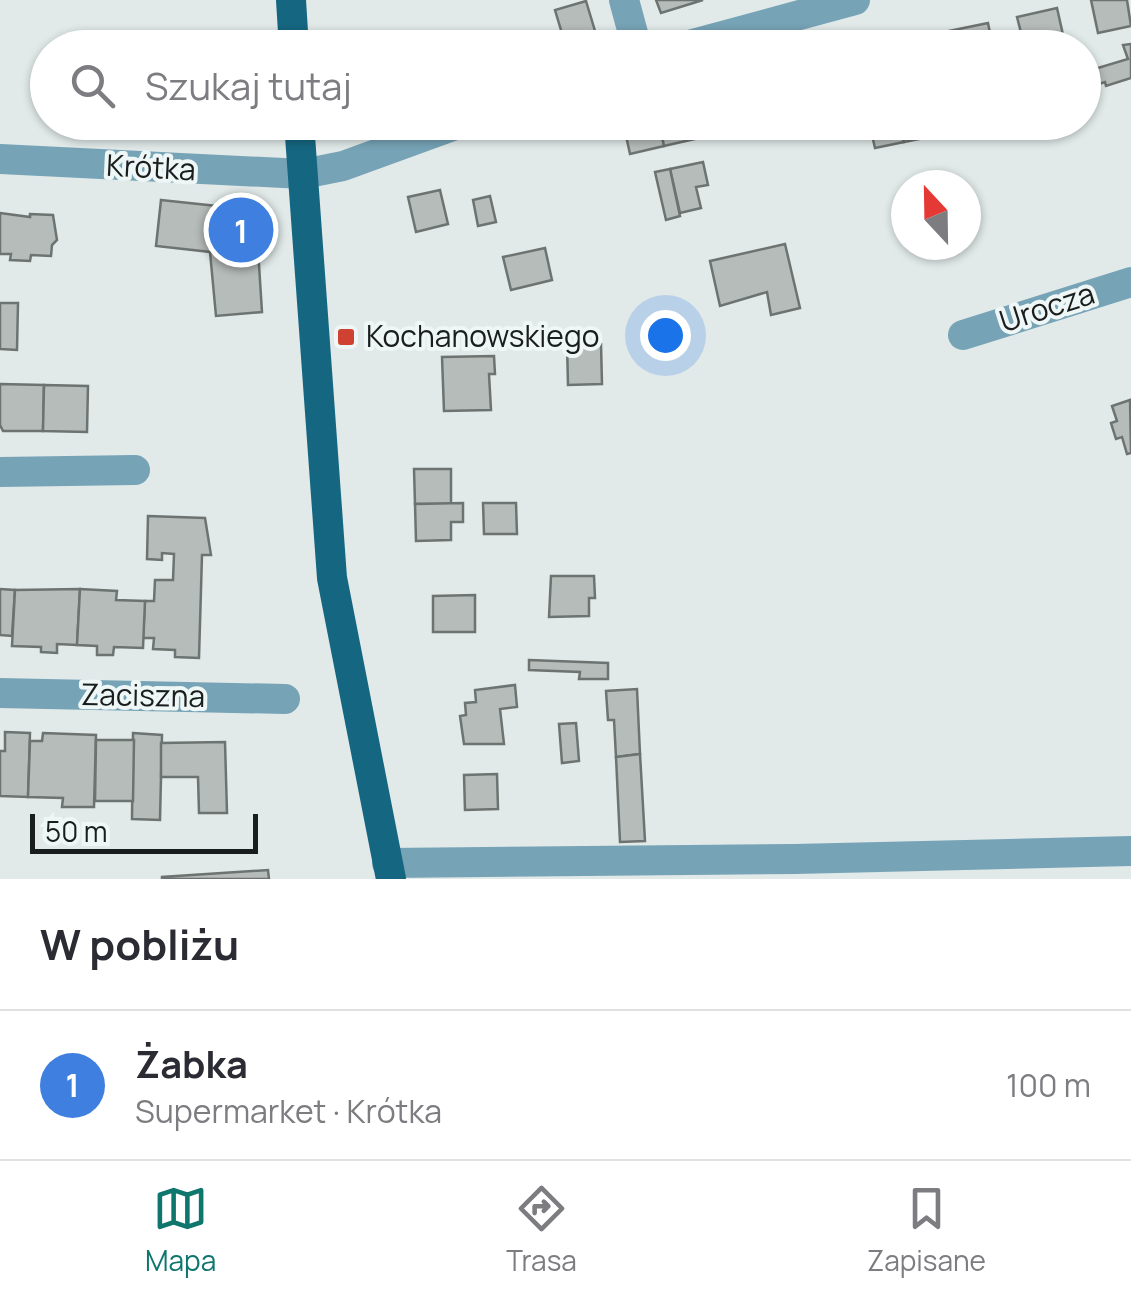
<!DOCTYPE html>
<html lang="pl">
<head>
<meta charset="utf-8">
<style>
	body { margin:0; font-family:Manrope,sans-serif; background:#f2f2f3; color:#2b2b33 }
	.compass { position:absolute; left:891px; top:170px; width:90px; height:90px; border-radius:50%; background:#fff; box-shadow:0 2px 8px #0004; rotate:338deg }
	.scale { position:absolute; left:30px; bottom:25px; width:228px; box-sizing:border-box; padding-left:10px; border:5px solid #1a1d1d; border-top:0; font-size:28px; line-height:35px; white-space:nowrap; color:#1a1d1d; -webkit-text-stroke:8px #eef7f6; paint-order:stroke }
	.you { position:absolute; left:665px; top:335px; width:35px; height:35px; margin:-25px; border:8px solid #fff; border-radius:50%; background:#1a73e8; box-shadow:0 0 0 15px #1a73e833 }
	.badge { display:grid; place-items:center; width:65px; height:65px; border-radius:50%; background:#0f766e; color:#fff; font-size:32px; font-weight:700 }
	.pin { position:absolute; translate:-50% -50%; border:5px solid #fff; box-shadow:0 2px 10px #0006 }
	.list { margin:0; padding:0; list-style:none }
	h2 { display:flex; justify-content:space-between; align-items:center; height:130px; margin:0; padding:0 40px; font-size:42px }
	h2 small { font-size:32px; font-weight:400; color:#7c7c81 }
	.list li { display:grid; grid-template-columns:65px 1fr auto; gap:30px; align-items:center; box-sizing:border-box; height:150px; padding:0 40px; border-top:2px solid #e1e1e2 }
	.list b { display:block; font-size:38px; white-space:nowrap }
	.list p { margin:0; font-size:32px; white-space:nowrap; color:#7c7c81 }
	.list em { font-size:32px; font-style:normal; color:#7c7c81 }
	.icon { flex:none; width:55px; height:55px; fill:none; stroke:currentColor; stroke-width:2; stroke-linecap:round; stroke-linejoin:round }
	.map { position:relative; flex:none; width:1131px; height:879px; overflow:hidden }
	.search { position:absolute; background:#fff; box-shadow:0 2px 8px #0004; left:30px; right:30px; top:30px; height:110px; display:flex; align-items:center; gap:25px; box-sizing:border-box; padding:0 35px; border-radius:55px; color:#7c7c81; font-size:38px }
	.sheet { height:280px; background:#fff }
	nav { display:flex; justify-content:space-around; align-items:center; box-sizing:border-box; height:140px; border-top:2px solid #e1e1e2; background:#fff; font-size:28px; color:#7c7c81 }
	nav a { display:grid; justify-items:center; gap:5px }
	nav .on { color:#0f766e }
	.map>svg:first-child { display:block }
	.building { fill:#b6bcb9; stroke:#6d7370; stroke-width:2.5 }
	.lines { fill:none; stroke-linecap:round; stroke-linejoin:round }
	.minor { stroke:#76a3b6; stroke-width:30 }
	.major { stroke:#156681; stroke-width:30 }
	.poi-dot { fill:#cf4232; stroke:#eef7f6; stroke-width:4 }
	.labels { text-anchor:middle; stroke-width:8; stroke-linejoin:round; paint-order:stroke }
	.street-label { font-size:30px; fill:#1a1d1d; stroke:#eef7f6 }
	.poi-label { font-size:30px; fill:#1a1d1d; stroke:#eef7f6; text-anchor:start }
</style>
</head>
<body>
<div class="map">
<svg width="1131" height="879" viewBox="0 0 1131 879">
	<rect width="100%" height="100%" fill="#e1e9e9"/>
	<g class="building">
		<path d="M656,0H703L661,13Z"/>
		<path d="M1091,0H1127L1131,26L1098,33Z"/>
		<path d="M586,1L595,31L564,40L555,10Z"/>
		<path d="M1057,8L1066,48H1025L1017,17Z"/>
		<path d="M988,23L993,48H952L949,31Z"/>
		<path d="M917,39L919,48H883V47Z"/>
		<path d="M1131,44V78L1106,86L1105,82L1096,85L1091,70L1128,59L1123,45Z"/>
		<path d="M174,122H209L210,136L175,135Z"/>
		<path d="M623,122H659L664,146L630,154Z"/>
		<path d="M659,122H696L699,138L664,146Z"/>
		<path d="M869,122H899L904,142L875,148Z"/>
		<path d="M899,122H936L939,135L904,142Z"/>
		<path d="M703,162L708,185L696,187L701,208L680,213L670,169Z"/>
		<path d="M670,169L680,216L666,220L655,172Z"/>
		<path d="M440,190L448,224L416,232L408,197Z"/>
		<path d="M490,196L496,222L478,226L473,200Z"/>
		<path d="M161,200L217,206L236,212L252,229L258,249L262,312L216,316L210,252L156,246Z"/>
		<path d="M0,213L30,217V214L53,215L57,240L52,245L51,256L31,255L30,261L10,260L11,254H0Z"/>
		<path d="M785,244L800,308L771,315L767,292L720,306L710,261Z"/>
		<path d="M545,248L552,280L511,290L503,257Z"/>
		<path d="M0,303H18L17,350L0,349Z"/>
		<path d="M567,344H601L602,384L568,385Z"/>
		<path d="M494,356L495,374H489L491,410L444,411L442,357Z"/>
		<path d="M0,384L44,385L43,431H3L0,425Z"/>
		<path d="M44,385L88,386L87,432L43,431Z"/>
		<path d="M1130,400L1131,453L1127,454L1122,437L1116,439L1111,423L1117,421L1112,406Z"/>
		<path d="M414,469H451V504H415Z"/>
		<path d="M463,503V522H451V540L416,541L415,504Z"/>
		<path d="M483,503H516L517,534H484Z"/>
		<path d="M148,516L205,518L211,555H202L199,658L175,657V650L153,649L154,638H143L145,601H154L155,580H173L174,554L162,553V560L147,559Z"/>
		<path d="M551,576H594L595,598H589V616L549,617Z"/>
		<path d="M0,589L15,590L12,636L0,635Z"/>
		<path d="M80,589L77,645L57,644V653L41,652V647L12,646L15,590Z"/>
		<path d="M80,589L117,591L116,600L145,601L143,648L114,647L113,655H97V646L77,645Z"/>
		<path d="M475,595V632H433V596Z"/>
		<path d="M529,660L608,663V679H579L580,672L529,670Z"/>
		<path d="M515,685L517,707L500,709L504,744H464L460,716L466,715L465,703L476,702L475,690Z"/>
		<path d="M637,689L640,754L616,757L614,720H608L606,691Z"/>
		<path d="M576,723L579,761L562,763L559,724Z"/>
		<path d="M5,732L30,733L28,797L0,796V751H5Z"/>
		<path d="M43,733L96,735L94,807H62L63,798L28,797L30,741H42Z"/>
		<path d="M133,733L162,735L160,820L132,819Z"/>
		<path d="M96,740H134L133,801H95Z"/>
		<path d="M225,742L227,813H199L198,777H161V743Z"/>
		<path d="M640,754L645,841L620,842L616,757Z"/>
		<path d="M497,774L498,809L465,810L464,775Z"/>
		<path d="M268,870L269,879H162V877Z"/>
	</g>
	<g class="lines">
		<g class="minor">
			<path d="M624,0L637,48"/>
			<path d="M678,48L855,0"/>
			<path d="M0,159L303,174L343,166L464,122"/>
			<path d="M963,335L1131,282"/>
			<path d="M0,472L135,470"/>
			<path d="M0,693L285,699"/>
			<path d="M387,863L795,859L1131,851"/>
		</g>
		<g class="major">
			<path d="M291,0L294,48"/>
			<path d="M299,122L332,578L391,879"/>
		</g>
	</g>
	<rect class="poi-dot" x="336" y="327" width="20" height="20" rx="5"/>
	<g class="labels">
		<g class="street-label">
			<text transform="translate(151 168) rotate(3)" y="10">Krótka</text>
			<text transform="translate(1047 308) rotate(-18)" y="10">Urocza</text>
			<text transform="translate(143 696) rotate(1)" y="10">Zaciszna</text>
		</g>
		<g class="poi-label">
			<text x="366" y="347">Kochanowskiego</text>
		</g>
	</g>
</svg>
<svg class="compass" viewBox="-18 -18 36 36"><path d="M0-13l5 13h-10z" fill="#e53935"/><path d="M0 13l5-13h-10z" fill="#7c7c81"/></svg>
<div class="scale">50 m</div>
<div class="you"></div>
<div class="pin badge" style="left:241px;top:230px;background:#3f7fe0">1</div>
<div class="search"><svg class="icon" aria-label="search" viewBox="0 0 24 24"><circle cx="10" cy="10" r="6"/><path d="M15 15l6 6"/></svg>Szukaj tutaj</div>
</div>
<section class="sheet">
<h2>W pobliżu<small></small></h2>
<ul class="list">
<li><span class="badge" style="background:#3f7fe0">1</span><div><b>Żabka</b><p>Supermarket · Krótka</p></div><em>100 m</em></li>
</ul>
</section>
<nav>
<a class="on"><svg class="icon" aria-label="map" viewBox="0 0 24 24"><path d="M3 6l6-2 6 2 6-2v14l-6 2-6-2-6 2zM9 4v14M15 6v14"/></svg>Mapa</a>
<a><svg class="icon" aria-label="directions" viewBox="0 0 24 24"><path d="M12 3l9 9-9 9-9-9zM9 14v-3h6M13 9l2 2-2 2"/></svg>Trasa</a>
<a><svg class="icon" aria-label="saved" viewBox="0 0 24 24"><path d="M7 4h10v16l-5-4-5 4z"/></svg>Zapisane</a>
</nav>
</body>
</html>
